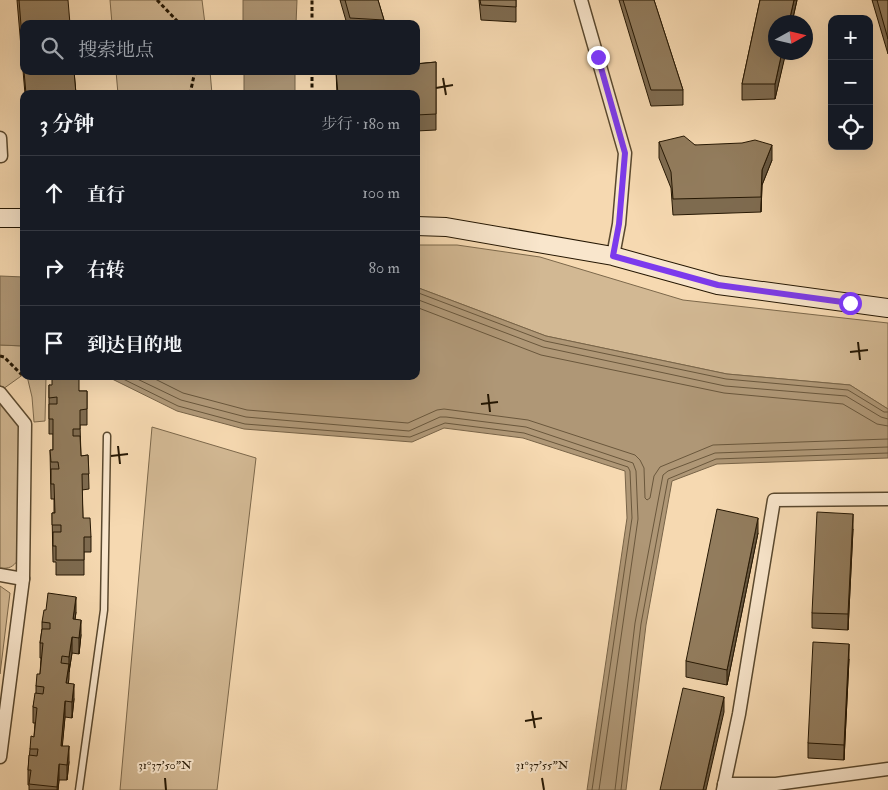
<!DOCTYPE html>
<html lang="zh">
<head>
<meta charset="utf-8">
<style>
	:root { --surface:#171b24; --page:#242831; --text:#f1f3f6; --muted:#9ea1a6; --line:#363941 }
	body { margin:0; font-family:"IM FELL Double Pica","Noto Serif SC",serif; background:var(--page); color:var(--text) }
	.controls { position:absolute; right:15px; top:15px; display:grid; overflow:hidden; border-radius:10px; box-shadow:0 5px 20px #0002 }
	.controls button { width:45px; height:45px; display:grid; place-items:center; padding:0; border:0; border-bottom:1px solid var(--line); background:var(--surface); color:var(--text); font:25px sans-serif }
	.compass { position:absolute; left:768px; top:15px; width:45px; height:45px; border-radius:50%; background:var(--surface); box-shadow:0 5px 20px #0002; rotate:82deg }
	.stop { position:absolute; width:15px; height:15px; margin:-11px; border:4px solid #7c3aed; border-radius:50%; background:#fff }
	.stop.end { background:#7c3aed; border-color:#fff; box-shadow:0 1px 5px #0008 }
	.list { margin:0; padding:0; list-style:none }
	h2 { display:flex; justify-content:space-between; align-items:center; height:65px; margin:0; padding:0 20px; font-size:21px }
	h2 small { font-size:16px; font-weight:400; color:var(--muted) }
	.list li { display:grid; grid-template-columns:32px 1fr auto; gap:15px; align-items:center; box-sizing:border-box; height:75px; padding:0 20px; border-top:1px solid var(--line) }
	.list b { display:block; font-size:19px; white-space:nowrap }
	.list em { font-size:16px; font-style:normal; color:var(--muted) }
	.icon { flex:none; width:28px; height:28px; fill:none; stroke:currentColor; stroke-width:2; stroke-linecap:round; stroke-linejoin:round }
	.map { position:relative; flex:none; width:888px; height:790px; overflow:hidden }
	.search { position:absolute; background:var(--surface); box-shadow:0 5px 20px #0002; left:20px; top:20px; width:400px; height:55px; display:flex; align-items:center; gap:12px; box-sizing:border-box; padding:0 18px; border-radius:10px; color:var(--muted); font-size:19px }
	.panel { position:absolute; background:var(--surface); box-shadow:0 5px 20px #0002; left:20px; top:90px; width:400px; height:290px; border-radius:10px }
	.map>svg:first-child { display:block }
</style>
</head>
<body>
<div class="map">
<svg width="888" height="790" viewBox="0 0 888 790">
	<rect width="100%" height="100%" fill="#f6d9b1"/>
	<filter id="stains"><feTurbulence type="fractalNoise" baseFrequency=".004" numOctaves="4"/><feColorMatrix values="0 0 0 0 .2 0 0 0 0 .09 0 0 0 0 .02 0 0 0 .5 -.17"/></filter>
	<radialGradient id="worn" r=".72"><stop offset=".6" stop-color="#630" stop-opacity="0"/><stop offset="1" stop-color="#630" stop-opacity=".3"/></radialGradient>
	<g fill="#d2b893" stroke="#7c684b">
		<polygon points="110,0 202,0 205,24 112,24"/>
		<polygon points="116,71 210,71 212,94 118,94"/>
		<polygon points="416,245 457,245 540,257 683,300 888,323 888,409 850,385 727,374 546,336 416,287"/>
		<polygon points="0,345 24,346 24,374 3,389 0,385"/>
		<polygon points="27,376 106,376 46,377 45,421 34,422 32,397"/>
		<path d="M0 402 20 426 18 560C13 567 9 569 0 568Z"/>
		<polygon points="152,427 256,458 217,790 120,790"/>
		<polygon points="0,586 10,593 0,674"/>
	</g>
	<g fill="#af9776" stroke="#786448">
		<polygon points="243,0 297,0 296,24 243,24"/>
		<rect x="244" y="71" width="51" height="23"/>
		<polygon points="0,276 24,277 24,346 0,345"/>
		<polygon points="416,287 546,336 727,374 850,385 888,409 888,458 717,464 672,481 646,625 626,790 587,790 627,518 625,471 523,438 444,428 412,442 244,429 177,411 106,376 416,376"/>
	</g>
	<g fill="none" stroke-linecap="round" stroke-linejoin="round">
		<g stroke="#6a573c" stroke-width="1">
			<polyline points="416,292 545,341 726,379 848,390 884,412 888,412"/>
			<polyline points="416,299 543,347 725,386 846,396 881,417 888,419"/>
			<polyline points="416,307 541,355 724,393 843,404 877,424 888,426"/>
			<polyline points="117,376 178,406 245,424 410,437 445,423 524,433 628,467 630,471 632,518 592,790"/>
			<polyline points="131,376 181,400 246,417 409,431 440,417 446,417 526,427 633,463 636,471 638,519 599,790"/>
			<polyline points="149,376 183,393 247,410 408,423 437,410 444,409 528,420 635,455 640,460 644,468 645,498 647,500 650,498 654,476 660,467 713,445 888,439"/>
			<polyline points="615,790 635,623 663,475 668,471 715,453 888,447"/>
			<polyline points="621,790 641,624 668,479 716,459 888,453"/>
		</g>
		<g stroke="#59482e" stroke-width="9">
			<polyline id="lane" points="79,790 104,610 107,436"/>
		</g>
		<g stroke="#59482e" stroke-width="15">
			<g id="street">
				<polyline points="581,0 625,153 619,224 613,256"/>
				<polyline points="0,138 1,156 0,156"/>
				<polyline points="0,393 25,424 23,579"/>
				<polyline points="0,575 23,579 0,757"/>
				<polyline points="724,784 776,784 888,769"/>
				<polyline points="723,790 739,714 774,500 888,499"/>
			</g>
		</g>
		<g stroke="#251703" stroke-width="20">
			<g id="secondary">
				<polyline points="0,218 24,218"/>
				<polyline points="416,226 446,227 613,256 718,285 888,308"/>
			</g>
		</g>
		<g stroke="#251703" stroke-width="3" stroke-dasharray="4 2.5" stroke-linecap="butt">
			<polyline points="157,0 180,24"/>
			<polyline points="312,24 312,0"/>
			<polyline points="190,94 195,71"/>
			<polyline points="312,94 312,71"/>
			<polyline points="0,356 4,357 22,375"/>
		</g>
		<use href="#lane" stroke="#f9e6cc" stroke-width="6"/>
		<use href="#street" stroke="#f9e6cc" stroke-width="12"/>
		<use href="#secondary" stroke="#f9e6cc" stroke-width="18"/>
	</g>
	<g fill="#7e6b50" stroke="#251703">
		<polygon points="17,0 68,0 24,24 24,71 74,71 76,94 25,94"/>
		<polygon points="340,0 378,0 384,20 384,24 347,24"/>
		<polygon points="479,0 516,0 516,22 481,20"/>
		<polygon points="619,0 654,0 683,90 683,105 651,106"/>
		<polygon points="760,0 797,0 775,99 742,100 742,84"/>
		<polygon points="872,0 888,0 888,54"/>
		<polygon points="436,62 436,130 416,131 416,94 337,94 336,71"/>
		<polygon points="659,142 695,145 772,160 762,185 761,212 673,215 671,188 659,158"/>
		<polygon points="49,385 79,391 87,391 87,425 80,425 81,456 88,455 89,489 82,490 83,518 91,537 91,552 84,552 84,575 56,575 56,562 53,562 52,513 54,513 54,499 51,499 50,450 53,450 53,434 49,434"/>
		<polygon points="853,529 848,630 812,628 812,613"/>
		<polygon points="758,533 727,685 686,677 686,661"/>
		<polygon points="76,612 75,619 81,635 79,654 72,653 69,672 68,683 74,699 72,718 65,717 62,746 69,762 67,780 59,780 58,790 29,790 29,785 28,785 28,770 30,749 34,737 35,723 33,723 33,707 36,693 36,686 40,674 41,658 40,658 40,643 42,629 42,622"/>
		<polygon points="849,659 844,760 808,758 808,743"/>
	</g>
	<g fill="#665741" stroke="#251703">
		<polygon points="794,0 797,0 792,22 789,22"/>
		<polygon points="782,52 786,52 775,99 775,84"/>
		<polygon points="772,145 772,160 762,185 761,212 762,170"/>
		<polygon points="853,514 853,529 848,630 848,614"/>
		<polygon points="758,518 758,533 727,685 727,670"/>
		<polygon points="76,597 76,612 73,634 73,619"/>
		<polygon points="81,620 81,635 79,654 79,638"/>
		<polygon points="72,637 72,653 69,672 69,657"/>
		<polygon points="849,644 849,659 844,760 844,745"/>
		<polygon points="69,664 69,679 66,698 66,683"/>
		<polygon points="74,684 74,699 72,718 72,702"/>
		<polygon points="724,697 724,712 706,790 703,790"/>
		<polygon points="65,701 65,717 61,761 61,746"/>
		<polygon points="69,746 69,762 67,780 67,765"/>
		<polygon points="59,764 59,780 58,790 57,790"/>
	</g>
	<g fill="#927c5d" stroke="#251703">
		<polygon points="19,0 68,0 70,24 24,24 24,63"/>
		<polygon points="345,0 378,0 384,20 350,18"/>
		<polygon points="480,0 516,0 516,7 481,5"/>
		<polygon points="623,0 654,0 683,90 651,90"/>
		<polygon points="760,0 794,0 789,22 776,22 776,52 782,52 775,84 742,84"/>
		<polygon points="877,0 888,0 888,39"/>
		<polygon points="436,62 436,114 416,115 416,94 338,94 336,71 416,71 416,64"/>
		<polygon points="24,71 74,71 76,94 26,94"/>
		<polygon points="684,136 695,145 742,143 755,140 772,145 762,170 761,197 673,199 671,172 659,142"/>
		<polygon points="52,376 79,376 79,391 87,391 87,409 80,410 80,429 73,429 73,436 80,436 81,456 88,455 89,474 82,474 83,518 90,518 91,537 84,537 84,560 56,560 56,546 53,546 53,532 61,532 61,525 52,525 52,513 55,513 54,484 51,484 51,469 59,469 58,462 51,462 50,450 53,450 53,419 49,419 49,404 57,404 57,397 49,398 49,385 52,385"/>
		<polygon points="717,509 758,518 727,670 686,661"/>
		<polygon points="817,512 853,514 848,614 812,613"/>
		<polygon points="48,593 76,597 73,619 81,620 79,638 72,637 69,657 62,656 61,663 69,664 66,683 74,684 72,702 65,701 61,746 69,746 67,765 59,764 57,787 29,784 31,770 28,770 29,755 37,756 38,749 30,749 31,736 34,737 37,708 33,707 35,693 43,694 44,687 36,686 37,674 40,674 43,643 40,643 42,629 50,629 50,623 42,622 44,610 46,610"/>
		<polygon points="813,642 849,644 844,745 808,743"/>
		<polygon points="683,688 724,697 703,790 660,790"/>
	</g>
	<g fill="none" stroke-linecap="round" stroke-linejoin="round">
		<polyline stroke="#7c3aed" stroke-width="6" points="598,57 625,153 619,224 613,256 718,285 850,303"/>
	</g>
	<path fill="none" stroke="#251703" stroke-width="2" d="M443 78 446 95M436 88 453 85M858 342 860 360M850 352 868 350M488 394 490 412M481 404 498 402M118 446 120 464M111 456 128 454M532 711 535 728M525 721 542 718M165 778 166 790M542 778 544 790"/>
	<g font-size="12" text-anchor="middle" fill="#251703" stroke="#f9e6cc" stroke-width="4" stroke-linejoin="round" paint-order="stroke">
		<text x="165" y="769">31°37'50"N</text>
		<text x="542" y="769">31°37'55"N</text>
	</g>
	<rect width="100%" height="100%" filter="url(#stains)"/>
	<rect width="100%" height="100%" fill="url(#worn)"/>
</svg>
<div class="controls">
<button>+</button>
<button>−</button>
<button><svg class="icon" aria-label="locate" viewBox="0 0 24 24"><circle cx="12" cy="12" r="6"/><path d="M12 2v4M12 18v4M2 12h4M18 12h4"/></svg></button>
</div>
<svg class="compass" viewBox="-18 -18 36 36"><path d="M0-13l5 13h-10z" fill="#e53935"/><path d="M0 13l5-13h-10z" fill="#9ea1a6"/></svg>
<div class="stop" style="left:850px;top:303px"></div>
<div class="stop end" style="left:598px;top:57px"></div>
<div class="search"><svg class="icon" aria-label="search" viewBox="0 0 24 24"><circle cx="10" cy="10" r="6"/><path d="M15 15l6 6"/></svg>搜索地点</div>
<section class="panel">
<h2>3 分钟<small>步行 · 180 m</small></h2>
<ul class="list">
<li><svg class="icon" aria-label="ahead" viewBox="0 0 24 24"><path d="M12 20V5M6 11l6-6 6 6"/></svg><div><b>直行</b></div><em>100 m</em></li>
<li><svg class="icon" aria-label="right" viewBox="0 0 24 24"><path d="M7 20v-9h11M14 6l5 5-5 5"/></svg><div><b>右转</b></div><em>80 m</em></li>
<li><svg class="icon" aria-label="arrive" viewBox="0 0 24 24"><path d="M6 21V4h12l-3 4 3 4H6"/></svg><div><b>到达目的地</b></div></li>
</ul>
</section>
</div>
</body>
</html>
